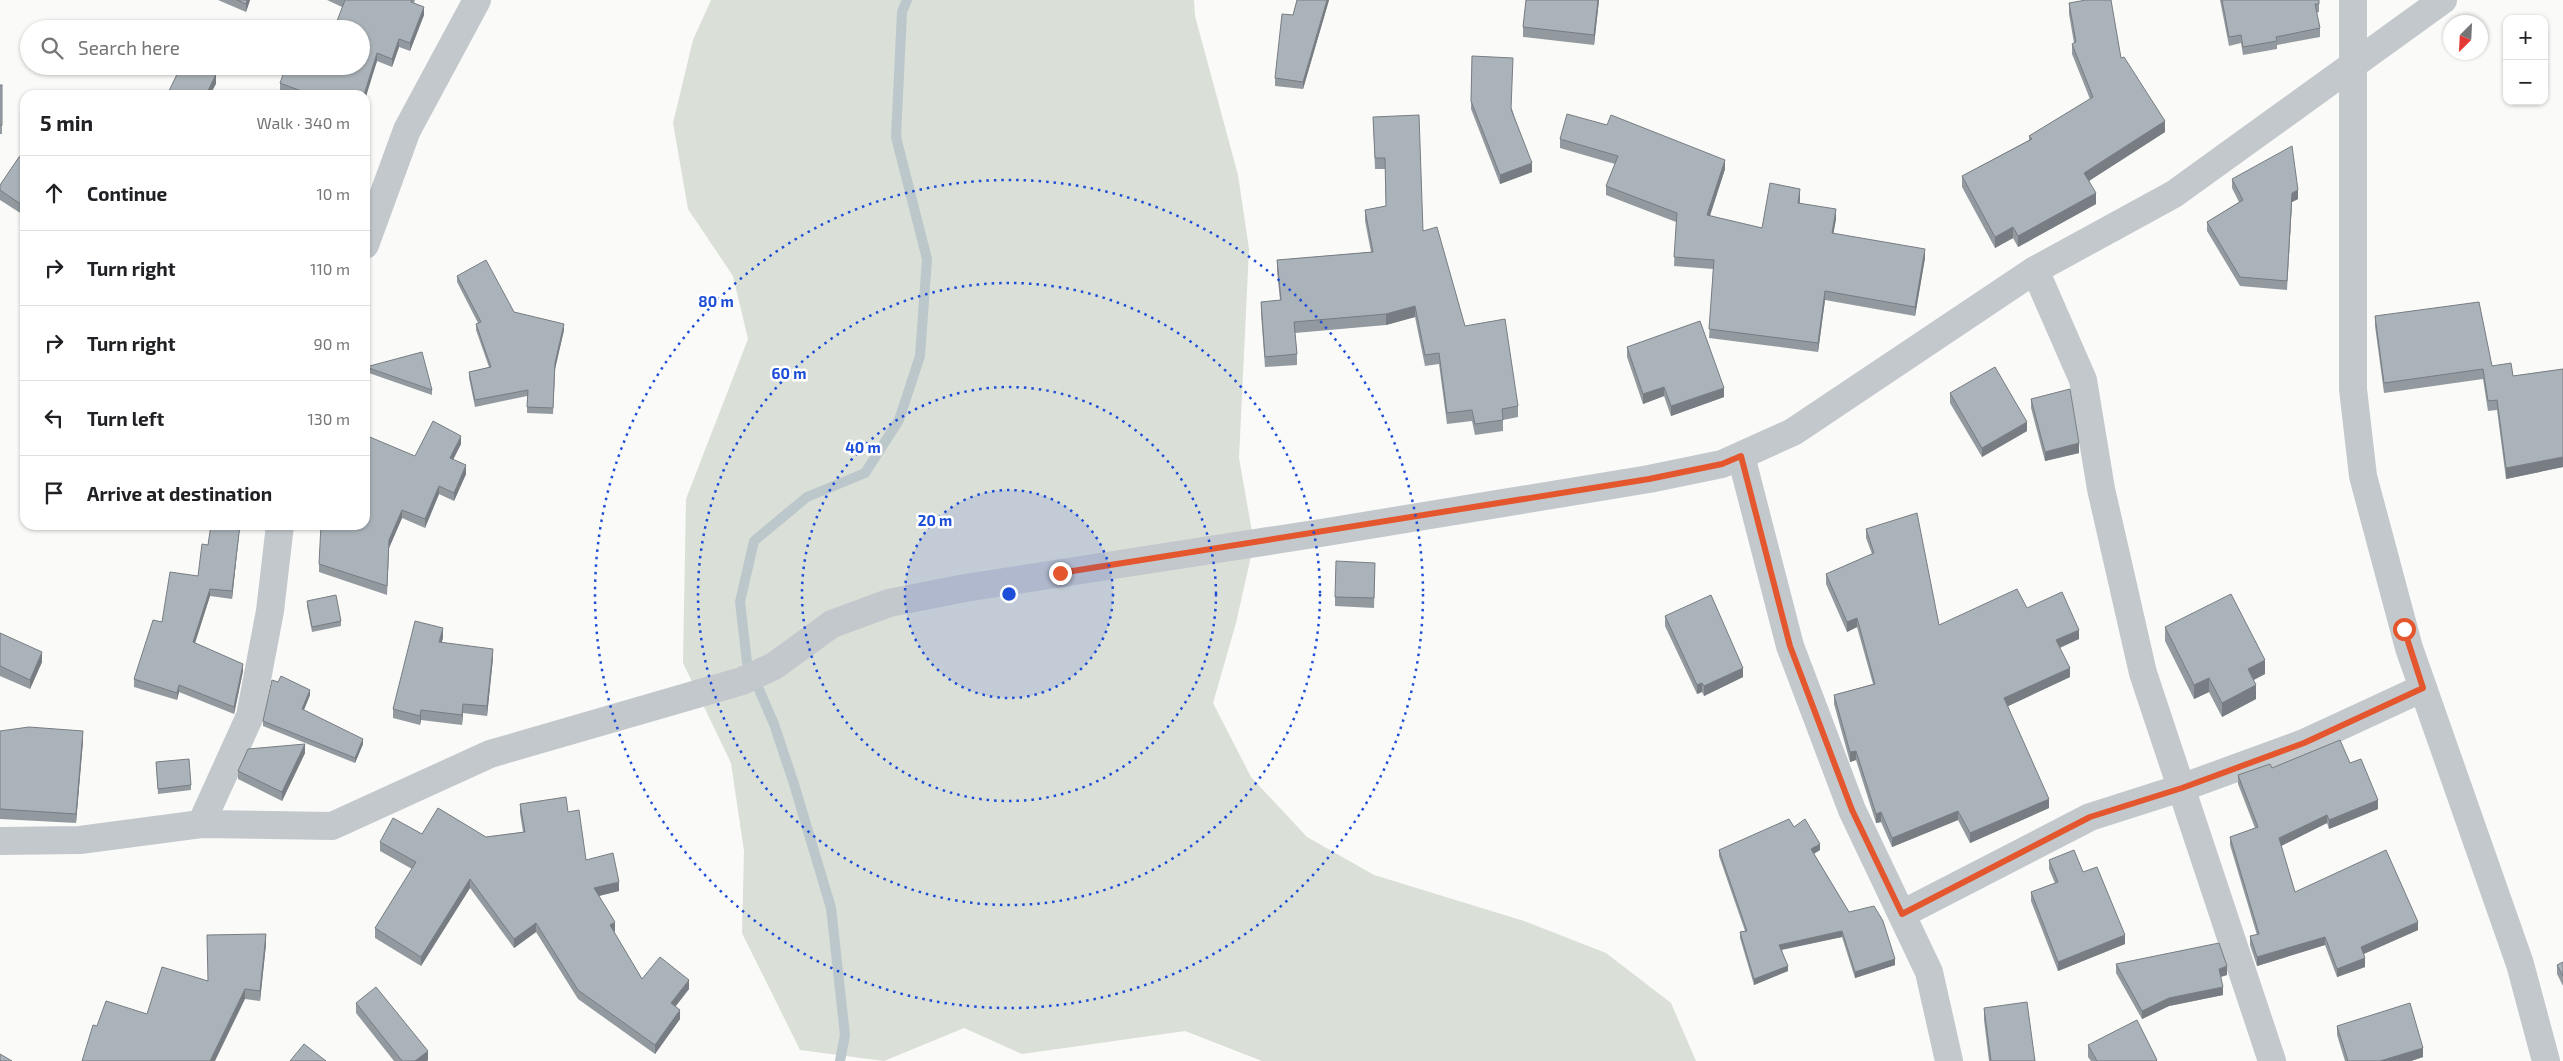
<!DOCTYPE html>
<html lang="en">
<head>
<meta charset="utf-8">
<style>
	:root { --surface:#fff; --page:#f6f6f6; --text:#202124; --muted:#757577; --line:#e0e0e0 }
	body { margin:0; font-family:"Exo 2",sans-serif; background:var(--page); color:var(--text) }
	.controls { position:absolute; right:15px; top:15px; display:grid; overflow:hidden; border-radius:10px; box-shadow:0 1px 4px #0004 }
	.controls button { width:45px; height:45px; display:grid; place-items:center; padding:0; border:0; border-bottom:1px solid var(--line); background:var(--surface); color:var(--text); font:25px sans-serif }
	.compass { position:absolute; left:2443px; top:15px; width:45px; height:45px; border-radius:50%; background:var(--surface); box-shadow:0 1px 4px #0004; rotate:204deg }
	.stop { position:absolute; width:15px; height:15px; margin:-11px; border:4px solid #e4572e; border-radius:50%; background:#fff }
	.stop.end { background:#e4572e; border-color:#fff; box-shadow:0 1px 5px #0008 }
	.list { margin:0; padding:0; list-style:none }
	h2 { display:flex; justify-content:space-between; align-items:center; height:65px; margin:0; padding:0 20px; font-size:21px }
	h2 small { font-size:16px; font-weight:400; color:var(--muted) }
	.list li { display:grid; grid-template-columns:32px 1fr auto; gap:15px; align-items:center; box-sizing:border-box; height:75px; padding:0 20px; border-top:1px solid var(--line) }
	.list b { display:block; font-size:19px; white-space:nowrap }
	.list em { font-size:16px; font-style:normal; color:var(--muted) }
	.icon { flex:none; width:28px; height:28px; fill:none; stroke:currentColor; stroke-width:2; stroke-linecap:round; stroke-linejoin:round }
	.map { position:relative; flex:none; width:2563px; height:1061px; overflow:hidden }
	.search { position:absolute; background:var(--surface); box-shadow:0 1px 4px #0004; left:20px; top:20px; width:350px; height:55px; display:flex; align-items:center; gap:12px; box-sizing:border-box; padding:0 18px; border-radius:28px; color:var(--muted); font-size:19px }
	.panel { position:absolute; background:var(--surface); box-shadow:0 1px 4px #0004; left:20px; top:90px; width:350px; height:440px; border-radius:15px }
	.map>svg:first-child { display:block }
</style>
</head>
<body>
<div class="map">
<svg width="2563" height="1061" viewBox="0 0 2563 1061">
	<rect width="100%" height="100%" fill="#fafaf8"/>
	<polygon fill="#dadfd7" points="711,0 1194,0 1195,16 1238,175 1249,249 1239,458 1254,543 1236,623 1213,703 1251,777 1307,837 1374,875 1524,921 1606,953 1671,1003 1696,1061 1262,1061 1185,1031 1022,1054 964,1028 884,1061 800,1050 742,933 744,851 731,763 683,663 686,499 748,339 733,276 688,209 673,123 693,40"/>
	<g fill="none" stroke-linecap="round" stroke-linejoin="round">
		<polyline stroke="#bbc7cb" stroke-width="10" points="840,1061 845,1035 831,908 794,784 774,724 747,662 740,602 754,541 807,497 865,473 899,420 920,356 927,259 896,137 902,12 907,0"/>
		<g stroke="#c3c8cc" stroke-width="28">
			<polyline points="2353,0 2353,389 2363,476 2409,648 2520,964 2546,1061"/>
			<polyline points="365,245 407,130 477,0"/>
			<polyline points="2035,270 2083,380 2101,489 2143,673 2272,1061"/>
			<polyline points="1741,456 1790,646 1852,810 1929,972 1949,1061"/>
			<polyline points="201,824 250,716 270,611 280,525"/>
			<polyline points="0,841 80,840 201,824 332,826 490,754 742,681 774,666 832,624 889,603 965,588 1327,532 1649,479 1722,464 1793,432 2035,270 2174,194 2443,0"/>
			<polyline points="1902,914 2090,817 2181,788 2304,743 2423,688"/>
		</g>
	</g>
	<g fill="#929a9f">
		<polygon points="218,0 250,0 246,12"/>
		<polygon points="327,0 415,0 414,3 424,15 410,51 399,47 392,67 377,61 365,95 291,95 280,91 280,83 361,66 342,7"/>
		<polygon points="1297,0 1329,0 1303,89 1275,86 1275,78"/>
		<polygon points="1526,0 1599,0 1594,45 1523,37 1523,27"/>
		<polygon points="2220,0 2319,0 2319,12 2316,13 2320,28 2320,37 2277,45 2277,49 2243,55 2241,43 2229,46"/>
		<polygon points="2069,3 2121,58 2165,132 2089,181 2096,204 2018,247 2013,238 1995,248 1962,187 1962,176 2029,140 2029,136 2090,99 2072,54 2072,44 2074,43 2069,14"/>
		<polygon points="1472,56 1512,109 1532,172 1500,184 1471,109"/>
		<rect x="0" y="85" width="2" height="49"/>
		<polygon points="1373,117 1465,326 1518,406 1518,417 1503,420 1503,431 1475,435 1472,421 1447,424 1439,364 1425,366 1415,317 1386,325 1295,333 1297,354 1297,365 1265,367 1261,313 1261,302 1280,300 1277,271 1277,260 1371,252 1365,221 1365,210 1386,206 1385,169 1375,169"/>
		<polygon points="1560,139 1725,169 1710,216 1762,228 1800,198 1800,203 1836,219 1833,233 1925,258 1915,316 1825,300 1818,352 1709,338 1713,269 1674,266 1676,222 1606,195 1606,186 1615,164 1560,148"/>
		<polygon points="25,154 25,216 0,200 0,185"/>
		<polygon points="2232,179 2298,199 2292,202 2287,290 2240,286 2207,231 2207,222 2239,202 2232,188"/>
		<polygon points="457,276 514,312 564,330 555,369 553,414 527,413 527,396 475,407 469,378 469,372 489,367 476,330 476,324 478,323 457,282"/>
		<polygon points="2375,316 2492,366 2513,376 2563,369 2563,467 2506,479 2497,410 2488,411 2483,379 2384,393 2375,326"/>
		<polygon points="1627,347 1724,397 1671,416 1664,396 1643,404 1627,357"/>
		<polygon points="366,367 432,390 432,395 366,372"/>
		<polygon points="1950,393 2027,431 1982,457 1950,403"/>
		<polygon points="2031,399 2079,453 2045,461 2031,408"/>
		<polygon points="461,444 453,459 466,474 454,501 439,494 425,528 402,518 389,548 387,595 319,572 319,564 415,456"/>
		<polygon points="211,525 240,525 232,599 210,596 195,643 243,671 234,714 179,692 177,700 134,687 134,679 162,622 198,576 208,545"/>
		<polygon points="1866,529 1939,625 2027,608 2079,639 2060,648 2070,677 2008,706 2049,808 1970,843 1958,820 1892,847 1881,822 1876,823 1856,760 1850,762 1834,704 1834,695 1873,684 1857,627 1847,632 1826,584 1826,574 1872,554 1866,538"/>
		<polygon points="1375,572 1374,608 1335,606 1335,597"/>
		<polygon points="307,601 341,621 341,626 312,632 307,606"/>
		<polygon points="1665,616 1743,677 1704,696 1702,692 1697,694 1665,626"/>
		<polygon points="2165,627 2265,674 2253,680 2256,699 2222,717 2209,692 2194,699 2165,641"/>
		<polygon points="0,633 42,662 30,689 0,676"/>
		<polygon points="443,638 441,643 493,658 487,716 463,713 462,725 421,720 420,725 393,718 393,709"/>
		<polygon points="310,695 304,710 363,744 355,763 263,726 263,721"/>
		<polygon points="0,731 83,741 76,823 0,819"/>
		<polygon points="305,753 282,801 238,779 238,771"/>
		<polygon points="156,762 191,785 191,790 158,794"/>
		<polygon points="2350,763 2378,809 2329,829 2327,823 2281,846 2295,892 2418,930 2364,954 2365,967 2337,977 2325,945 2257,966 2250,945 2250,936 2257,935 2230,845 2230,837 2255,828 2238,784 2238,775 2272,768"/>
		<polygon points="520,804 568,812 586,860 619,891 599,896 615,931 614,932 642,979 689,989 675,1007 680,1019 655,1054 578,999 536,932 514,948 470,888 421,966 375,938 375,928 412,869 380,851 380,842 422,834 486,837 523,832 520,813"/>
		<polygon points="1794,827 1820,850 1814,854 1849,912 1895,965 1855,978 1842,937 1782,950 1788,971 1754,985 1740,938 1740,932 1745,931 1719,856 1719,850"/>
		<polygon points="2049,860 2083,872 2125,944 2058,971 2031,901 2031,892 2055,883 2049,869"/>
		<polygon points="266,944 260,1001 245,999 147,1014 208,980"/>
		<polygon points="2563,962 2563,986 2557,974 2557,965"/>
		<polygon points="2116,964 2227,975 2221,977 2223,995 2169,1006 2142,1019 2116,973"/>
		<polygon points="356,1003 428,1060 427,1061 394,1061 356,1013"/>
		<polygon points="1984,1008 2035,1061 1989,1061 1984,1020"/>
		<polygon points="2337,1026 2423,1057 2411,1061 2345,1061 2337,1035"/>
		<polygon points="2088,1045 2157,1061 2091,1061 2088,1057"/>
	</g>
	<g fill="#777d82">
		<polygon points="247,0 250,0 246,12 246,4"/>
		<polygon points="1327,0 1329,0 1303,89 1303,82"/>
		<polygon points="1598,0 1599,0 1594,45 1594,35"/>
		<polygon points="424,7 424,15 410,51 410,43"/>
		<polygon points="399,39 399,47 392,67 392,59"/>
		<polygon points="377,53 377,61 365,100 365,95 364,95"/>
		<polygon points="216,74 216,84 210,95 206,95"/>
		<polygon points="2165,121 2165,132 2084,184 2084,173"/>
		<polygon points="1725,160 1725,169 1707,224 1707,215"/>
		<polygon points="1532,163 1532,172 1500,184 1500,175"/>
		<polygon points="1800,189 1800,198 1798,212 1798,203"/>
		<polygon points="2298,190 2298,199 2292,202 2287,290 2292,193"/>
		<polygon points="2096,193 2096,204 2018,247 2018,236"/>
		<polygon points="1836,209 1836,219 1832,242 1832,233"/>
		<polygon points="2013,227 2013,238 1995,248 1995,237"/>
		<polygon points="1925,249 1925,258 1915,316 1915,307"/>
		<polygon points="1825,291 1825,300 1818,352 1818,343"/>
		<polygon points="1415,306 1415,317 1386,325 1386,314"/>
		<polygon points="564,324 564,330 555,369 553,414 555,363"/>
		<polygon points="1664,387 1664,396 1643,404 1643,394"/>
		<polygon points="1724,388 1724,397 1671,416 1671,406"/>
		<polygon points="2027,422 2027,431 1982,457 1982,448"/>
		<polygon points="461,436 461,444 450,466 450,458"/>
		<polygon points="2079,443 2079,453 2045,461 2045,452"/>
		<polygon points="2563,457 2563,467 2506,479 2506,468"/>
		<polygon points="466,465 466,474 454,501 454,493"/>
		<polygon points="439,486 439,494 425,528 425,519"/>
		<polygon points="402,510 402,518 389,548 387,595 389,540"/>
		<polygon points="240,525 232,599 232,591"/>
		<polygon points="210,589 210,596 193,649 193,642"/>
		<polygon points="1857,618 1857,627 1847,632 1847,622"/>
		<polygon points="443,628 443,638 439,652 439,642"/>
		<polygon points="2079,630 2079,639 2056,649 2056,640"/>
		<polygon points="493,649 493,658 487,716 487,706"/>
		<polygon points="42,652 42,662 30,689 30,680"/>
		<polygon points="2265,660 2265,674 2248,683 2248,669"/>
		<polygon points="243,664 243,671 234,714 234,707"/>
		<polygon points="1743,668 1743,677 1704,696 1704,686"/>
		<polygon points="2070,668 2070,677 2004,708 2004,698"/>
		<polygon points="2209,678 2209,692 2194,699 2194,685"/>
		<polygon points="1702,683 1702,692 1697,694 1697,685"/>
		<polygon points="179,685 179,692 177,700 177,693"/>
		<polygon points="2256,685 2256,699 2222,717 2222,703"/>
		<polygon points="310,690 310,695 302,714 302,709"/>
		<polygon points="463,704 463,713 462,725 462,715"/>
		<polygon points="421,710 421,720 420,725 420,716"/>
		<polygon points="83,731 83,741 76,823 76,814"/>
		<polygon points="363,739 363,744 355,763 355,758"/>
		<polygon points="305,744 305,753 282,801 282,792"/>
		<polygon points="1856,751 1856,760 1850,762 1850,752"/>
		<polygon points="2049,799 2049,808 1970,843 1970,833"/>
		<polygon points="2378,800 2378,809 2329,829 2329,820"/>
		<polygon points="1958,811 1958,820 1892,847 1892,838"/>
		<polygon points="1881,812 1881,822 1876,823 1876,814"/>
		<polygon points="2327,815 2327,823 2279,847 2279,838"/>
		<polygon points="1820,844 1820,850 1811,855 1811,849"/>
		<polygon points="470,879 470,888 421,966 421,957"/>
		<polygon points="619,882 619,891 594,897 594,888"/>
		<polygon points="615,922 615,931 610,935 610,925"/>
		<polygon points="2418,922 2418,930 2361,955 2361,947"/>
		<polygon points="536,923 536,932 514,948 514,939"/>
		<polygon points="1842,931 1842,937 1779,950 1779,945"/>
		<polygon points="266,934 266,944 260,1001 260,991"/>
		<polygon points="2125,935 2125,944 2058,971 2058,962"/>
		<polygon points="2325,937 2325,945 2257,966 2257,957"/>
		<polygon points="2365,958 2365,967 2337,977 2337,969"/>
		<polygon points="1895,959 1895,965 1855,978 1855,972"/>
		<polygon points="1788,966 1788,971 1754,985 1754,979"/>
		<polygon points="2227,966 2227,975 2219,977 2219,969"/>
		<polygon points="689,980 689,989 671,1012 671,1003"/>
		<polygon points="2223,987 2223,995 2169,1006 2142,1019 2142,1011 2169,998"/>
		<polygon points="245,989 245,999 215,1061 210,1061"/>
		<polygon points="680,1010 680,1019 655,1054 655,1045"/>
		<polygon points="2423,1048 2423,1057 2411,1061 2380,1061"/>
		<polygon points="428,1051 428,1060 427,1061 415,1061"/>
	</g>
	<g fill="#aab3b9" stroke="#777d82">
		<polygon points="237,0 247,0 246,4"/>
		<polygon points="345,0 412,0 411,2 424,7 410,43 399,39 392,59 377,53 364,95 312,95 280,83 286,66 361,66 361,29 334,29"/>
		<polygon points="1297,0 1327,0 1303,82 1275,78 1282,14 1293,15"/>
		<polygon points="1526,0 1598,0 1594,35 1523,27"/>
		<polygon points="2086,0 2111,0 2121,58 2124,57 2165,121 2084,173 2096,193 2018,236 2013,227 1995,237 1962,176 2032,139 2029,136 2093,97 2072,44 2076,42 2069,3"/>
		<polygon points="2222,0 2319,0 2319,4 2315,4 2320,28 2276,37 2277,41 2243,47 2241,35 2229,37"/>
		<polygon points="1472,56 1513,58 1511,109 1532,163 1500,175 1471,101"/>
		<polygon points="181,66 199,66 216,74 206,95 167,95"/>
		<rect x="0" y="85" width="2" height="40"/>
		<polygon points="1567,114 1607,125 1611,115 1725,160 1707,215 1762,228 1770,183 1800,189 1798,203 1836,209 1832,233 1925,249 1915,307 1825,291 1818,343 1709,329 1714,260 1674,257 1677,213 1606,186 1618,156 1560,139"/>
		<polygon points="1419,115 1423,231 1437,227 1465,326 1505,319 1518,406 1502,409 1503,420 1475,424 1472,410 1447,413 1439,353 1425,355 1415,306 1386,314 1294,322 1297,354 1265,357 1261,302 1281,300 1277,260 1373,252 1365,210 1386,206 1385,158 1375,158 1373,117"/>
		<polygon points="2292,146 2298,190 2292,193 2287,281 2240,277 2207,222 2243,200 2232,179"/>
		<polygon points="25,154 25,207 0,190 0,185 19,157"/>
		<polygon points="486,260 514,312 564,324 555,363 553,408 527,407 528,390 475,400 469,372 491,367 476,324 481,322 457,276"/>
		<polygon points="2479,302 2492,366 2511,363 2513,376 2563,369 2563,457 2506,468 2497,400 2488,401 2483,369 2384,383 2375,316"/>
		<polygon points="1700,321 1724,388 1671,406 1664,387 1643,394 1627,347"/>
		<polygon points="422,352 432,390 366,367"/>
		<polygon points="1995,367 2027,422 1982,448 1950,393"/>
		<polygon points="2070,389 2079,443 2045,452 2031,399"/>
		<polygon points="433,421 461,436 450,458 466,465 454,493 439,486 425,519 402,510 389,540 387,586 319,564 321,525 365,525 365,435 415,456"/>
		<polygon points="1917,513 1939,625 2017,589 2027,608 2062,592 2079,630 2056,640 2070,668 2004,698 2049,799 1970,833 1958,811 1892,838 1881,812 1876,814 1856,751 1850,752 1834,695 1875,684 1857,618 1847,622 1826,574 1874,553 1866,529"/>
		<polygon points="211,525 240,525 232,591 210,589 193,642 243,664 234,707 179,685 177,693 134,679 153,620 162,622 170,572 198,576 202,544 208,545"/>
		<polygon points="1336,561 1375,563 1374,598 1335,597"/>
		<polygon points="2231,594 2265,660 2248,669 2256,685 2222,703 2209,678 2194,685 2165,627"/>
		<polygon points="336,595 341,621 312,627 307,601"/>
		<polygon points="1711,595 1743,668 1704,686 1702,683 1697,685 1665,616"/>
		<polygon points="415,621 443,628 439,642 493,649 487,706 463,704 462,715 421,710 420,716 393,709"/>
		<polygon points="0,633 42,652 30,680 0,666"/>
		<polygon points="281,676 310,690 302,709 363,739 355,758 263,721 272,680 278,682"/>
		<polygon points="29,727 83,731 76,814 0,809 0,731"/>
		<polygon points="2340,740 2350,763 2361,759 2378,800 2329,820 2327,815 2279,838 2295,892 2386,850 2418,922 2361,947 2365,958 2337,969 2325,937 2257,957 2250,936 2259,934 2230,837 2258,827 2238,775 2270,764 2272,768"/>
		<polygon points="305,744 282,792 238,771 248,749"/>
		<polygon points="189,759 191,785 158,789 156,762"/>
		<polygon points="566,797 568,812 579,810 586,860 613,853 619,882 594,888 615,922 610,925 642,979 660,957 689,980 671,1003 680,1010 655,1045 578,990 536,923 514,939 470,879 421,957 375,928 416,862 380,842 393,818 422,834 438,808 486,837 525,832 520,804"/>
		<polygon points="1789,819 1794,827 1805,819 1820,844 1811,849 1849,912 1874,906 1883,921 1895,959 1855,972 1842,931 1779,945 1788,966 1754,979 1740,932 1747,931 1719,850"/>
		<polygon points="2074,850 2083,872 2097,867 2125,935 2058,962 2031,892 2058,882 2049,860"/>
		<polygon points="266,934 260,991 245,989 210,1061 82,1061 93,1025 97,1026 106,1001 147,1014 162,967 208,981 207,935"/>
		<polygon points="2219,943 2227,966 2219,969 2223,987 2169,998 2142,1011 2116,964"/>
		<polygon points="2563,962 2563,976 2557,965"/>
		<polygon points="376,987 428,1051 415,1061 402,1061 356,1003"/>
		<polygon points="2027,1002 2035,1061 1991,1061 1984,1008"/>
		<polygon points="2410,1003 2423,1048 2380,1061 2348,1061 2337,1026"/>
		<polygon points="2137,1020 2157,1060 2156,1061 2097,1061 2088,1045"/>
		<polygon points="304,1044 326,1061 290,1061"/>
		<polygon points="0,1054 12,1061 0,1061"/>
	</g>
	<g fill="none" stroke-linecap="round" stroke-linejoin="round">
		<polyline stroke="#e4572e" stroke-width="6" points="1060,573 1649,479 1722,464 1741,456 1790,646 1852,810 1902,914 2090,817 2182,788 2304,743 2423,688 2404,629"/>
	</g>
	<circle cx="1009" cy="594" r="104" fill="#1d4ed8" fill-opacity=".12"/>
	<g fill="none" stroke="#1d4ed8" stroke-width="2.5" stroke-dasharray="2.5 5">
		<circle cx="1009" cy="594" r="104"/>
		<circle cx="1009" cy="594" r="207"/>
		<circle cx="1009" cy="594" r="311"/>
		<circle cx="1009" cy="594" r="414"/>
	</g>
	<circle cx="1009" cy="594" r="8" fill="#1d4ed8" stroke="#fff" stroke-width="2.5"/>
	<g font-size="15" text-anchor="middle" font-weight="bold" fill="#1d4ed8" stroke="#fff" stroke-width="5" stroke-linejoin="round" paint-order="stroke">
		<text x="716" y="307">80 m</text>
		<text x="789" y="379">60 m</text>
		<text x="863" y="453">40 m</text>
		<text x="935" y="526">20 m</text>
	</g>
</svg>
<div class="controls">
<button>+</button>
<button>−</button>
</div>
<svg class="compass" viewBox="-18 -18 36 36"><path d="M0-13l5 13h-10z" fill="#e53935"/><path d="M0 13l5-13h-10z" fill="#757577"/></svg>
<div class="stop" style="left:2404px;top:629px"></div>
<div class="stop end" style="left:1060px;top:573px"></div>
<div class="search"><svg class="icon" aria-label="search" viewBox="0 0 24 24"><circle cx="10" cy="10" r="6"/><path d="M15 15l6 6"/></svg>Search here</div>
<section class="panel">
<h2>5 min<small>Walk · 340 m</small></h2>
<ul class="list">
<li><svg class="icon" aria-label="ahead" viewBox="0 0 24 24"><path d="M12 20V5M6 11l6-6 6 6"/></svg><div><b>Continue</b></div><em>10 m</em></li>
<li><svg class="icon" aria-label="right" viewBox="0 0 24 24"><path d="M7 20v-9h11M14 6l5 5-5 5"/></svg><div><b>Turn right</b></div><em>110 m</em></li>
<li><svg class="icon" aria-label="right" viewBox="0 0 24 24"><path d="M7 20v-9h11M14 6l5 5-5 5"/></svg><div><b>Turn right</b></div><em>90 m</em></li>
<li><svg class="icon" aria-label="left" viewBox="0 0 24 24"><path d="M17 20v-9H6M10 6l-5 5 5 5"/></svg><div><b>Turn left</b></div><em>130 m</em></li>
<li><svg class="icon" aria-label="arrive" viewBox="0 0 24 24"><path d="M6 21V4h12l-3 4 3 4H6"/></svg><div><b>Arrive at destination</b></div></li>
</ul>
</section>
</div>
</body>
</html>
